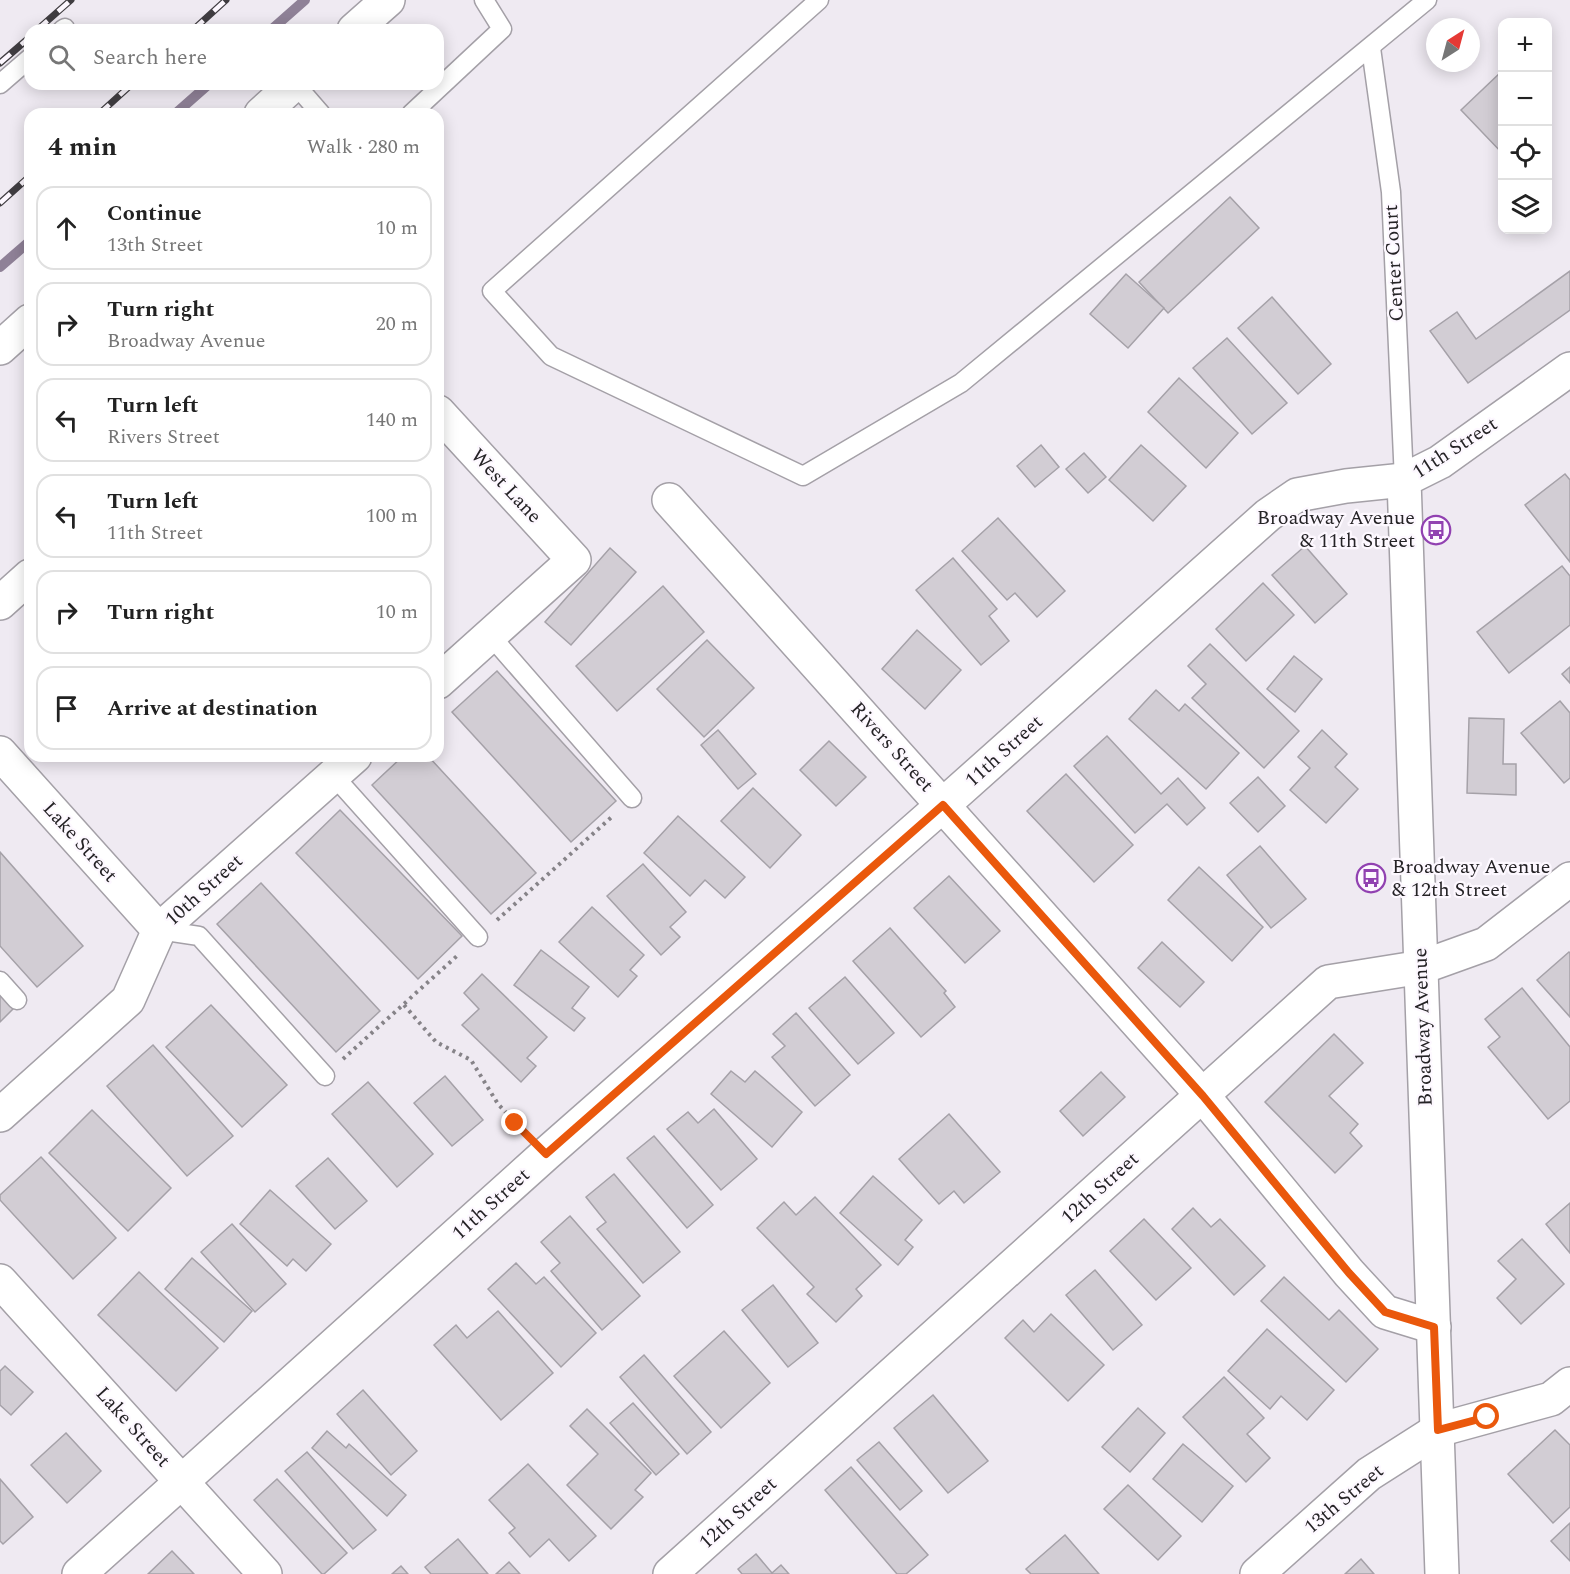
<!DOCTYPE html>
<html lang="en">
<head>
<meta charset="utf-8">
<style>
	:root { --surface:#fff; --page:#f6f6f6; --text:#222; --muted:#767676; --line:#e0e0e0 }
	body { margin:0; font-family:Spectral,serif; background:var(--page); color:var(--text) }
	.controls { position:absolute; right:18px; top:18px; display:grid; overflow:hidden; border-radius:12px; box-shadow:0 3px 15px #0003 }
	.controls button { width:54px; height:54px; display:grid; place-items:center; padding:0; border:0; border-bottom:2px solid var(--line); background:var(--surface); color:var(--text); font:30px sans-serif }
	.compass { position:absolute; left:1426px; top:18px; width:54px; height:54px; border-radius:50%; background:var(--surface); box-shadow:0 3px 15px #0003; rotate:36deg }
	.stop { position:absolute; width:18px; height:18px; margin:-14px; border:4px solid #ea580c; border-radius:50%; background:#fff }
	.stop.end { background:#ea580c; border-color:#fff; box-shadow:0 2px 6px #0008 }
	.list { margin:0; padding:0; list-style:none }
	h2 { display:flex; justify-content:space-between; align-items:center; height:78px; margin:0; padding:0 24px; font-size:26px }
	h2 small { font-size:20px; font-weight:400; color:var(--muted) }
	.list li { display:grid; grid-template-columns:39px 1fr auto; gap:18px; align-items:center; box-sizing:border-box; height:84px; margin:0 12px 12px; padding:0 12px; border:2px solid var(--line); border-radius:18px }
	.list b { display:block; font-size:22px; white-space:nowrap }
	.list p { margin:0; font-size:20px; white-space:nowrap; color:var(--muted) }
	.list em { font-size:20px; font-style:normal; color:var(--muted) }
	.icon { flex:none; width:33px; height:33px; fill:none; stroke:currentColor; stroke-width:2; stroke-linecap:round; stroke-linejoin:round }
	.map { position:relative; flex:none; width:1570px; height:1574px; overflow:hidden }
	.search { position:absolute; background:var(--surface); box-shadow:0 3px 15px #0003; left:24px; top:24px; width:420px; height:66px; display:flex; align-items:center; gap:15px; box-sizing:border-box; padding:0 21px; border-radius:18px; color:var(--muted); font-size:22px }
	.panel { position:absolute; background:var(--surface); box-shadow:0 3px 15px #0003; left:24px; top:108px; width:420px; height:654px; border-radius:18px }
	.map>svg:first-child { display:block }
</style>
</head>
<body>
<div class="map">
<svg width="1570" height="1574" viewBox="0 0 1570 1574">
	<rect width="100%" height="100%" fill="#efeaf2"/>
	<g fill="none" stroke-linecap="round" stroke-linejoin="round">
		<g stroke="#8f8197" stroke-width="10">
			<polyline points="271,30 305,0"/>
			<polyline points="175,114 209,84"/>
			<polyline points="0,267 30,241"/>
		</g>
	</g>
	<g fill="#d2cdd4" stroke="#a5a1a8" stroke-width="1.5">
		<polygon points="1501,72 1502,74 1502,153 1461,110"/>
		<polygon points="1230,197 1259,228 1168,313 1139,282"/>
		<polygon points="1570,271 1570,310 1468,383 1430,331 1457,312 1476,339"/>
		<polygon points="1126,274 1164,308 1128,348 1090,314"/>
		<polygon points="1272,297 1331,364 1298,394 1238,328"/>
		<polygon points="1227,338 1287,403 1252,434 1193,368"/>
		<polygon points="1179,378 1238,433 1206,468 1148,412"/>
		<polygon points="1041,445 1059,467 1035,487 1017,466"/>
		<polygon points="1141,445 1186,486 1153,521 1109,480"/>
		<polygon points="1084,453 1106,477 1088,493 1066,469"/>
		<polygon points="1565,474 1570,480 1570,562 1525,505"/>
		<polygon points="998,518 1065,591 1037,617 1015,593 1007,600 962,551"/>
		<polygon points="1305,546 1347,594 1315,623 1272,575"/>
		<polygon points="610,548 636,572 571,645 545,622"/>
		<polygon points="953,558 997,609 989,616 1009,641 981,665 916,590"/>
		<polygon points="1562,566 1570,576 1570,625 1509,673 1477,632"/>
		<polygon points="1263,583 1294,615 1246,661 1216,629"/>
		<polygon points="663,586 704,632 617,711 576,666"/>
		<polygon points="917,630 961,670 925,709 882,669"/>
		<polygon points="707,640 754,688 704,737 657,689"/>
		<polygon points="1210,644 1299,731 1264,768 1192,698 1206,684 1188,666"/>
		<polygon points="1294,656 1322,679 1295,712 1267,689"/>
		<polygon points="1570,667 1570,683 1562,674"/>
		<polygon points="497,671 616,801 571,842 452,712"/>
		<polygon points="1156,690 1179,711 1185,704 1239,753 1206,789 1129,719"/>
		<polygon points="1560,701 1570,713 1570,778 1564,783 1521,733"/>
		<polygon points="1469,718 1504,719 1503,764 1516,764 1516,795 1467,793"/>
		<polygon points="718,730 756,774 738,789 701,745"/>
		<polygon points="1322,730 1347,754 1335,767 1358,789 1326,823 1290,790 1310,768 1298,757"/>
		<polygon points="1107,736 1161,794 1178,778 1205,808 1187,825 1167,804 1135,833 1074,766"/>
		<polygon points="829,741 866,777 836,806 800,770"/>
		<polygon points="403,756 428,756 536,873 491,914 372,785"/>
		<polygon points="1066,774 1133,845 1094,882 1027,811"/>
		<polygon points="1258,777 1285,806 1258,832 1230,803"/>
		<polygon points="753,788 801,835 770,868 721,821"/>
		<polygon points="340,810 462,936 418,979 296,853"/>
		<polygon points="678,816 745,877 725,898 705,880 690,896 644,853"/>
		<polygon points="1260,846 1306,899 1271,928 1227,875"/>
		<polygon points="0,852 83,946 37,987 0,946"/>
		<polygon points="643,864 686,912 670,927 680,937 661,955 607,896"/>
		<polygon points="1199,867 1263,927 1232,961 1168,900"/>
		<polygon points="949,876 1000,931 965,963 914,908"/>
		<polygon points="261,883 380,1011 336,1052 217,924"/>
		<polygon points="592,907 644,955 630,970 637,976 618,997 559,942"/>
		<polygon points="890,928 946,991 944,993 955,1007 921,1037 853,961"/>
		<polygon points="1162,942 1204,982 1180,1007 1138,968"/>
		<polygon points="541,950 589,987 572,1008 585,1018 574,1031 514,985"/>
		<polygon points="1569,952 1570,953 1570,1017 1537,980"/>
		<polygon points="482,974 547,1037 527,1058 536,1066 521,1082 462,1025 479,1009 464,993"/>
		<polygon points="845,977 894,1033 858,1064 809,1008"/>
		<polygon points="1522,988 1570,1047 1570,1101 1548,1119 1488,1047 1500,1037 1485,1019"/>
		<polygon points="0,993 14,1008 0,1022"/>
		<polygon points="211,1005 287,1085 242,1127 166,1047"/>
		<polygon points="796,1013 850,1075 815,1106 772,1057 785,1046 773,1034"/>
		<polygon points="1334,1034 1363,1063 1329,1096 1358,1124 1350,1133 1362,1146 1335,1173 1265,1102"/>
		<polygon points="153,1045 233,1136 187,1176 107,1086"/>
		<polygon points="731,1071 745,1082 755,1071 802,1112 772,1147 711,1094"/>
		<polygon points="1101,1072 1125,1097 1083,1136 1060,1111"/>
		<polygon points="445,1076 483,1120 452,1146 414,1103"/>
		<polygon points="368,1082 433,1154 397,1187 332,1114"/>
		<polygon points="714,1109 757,1159 721,1190 667,1129 688,1112 698,1123"/>
		<polygon points="92,1110 171,1188 128,1231 49,1153"/>
		<polygon points="949,1114 1000,1172 964,1203 954,1191 939,1204 899,1159"/>
		<polygon points="654,1136 713,1205 687,1228 627,1158"/>
		<polygon points="41,1157 116,1238 73,1279 0,1200 0,1195"/>
		<polygon points="328,1158 367,1201 335,1229 296,1186"/>
		<polygon points="614,1174 680,1252 643,1283 597,1229 606,1222 586,1197"/>
		<polygon points="873,1176 922,1220 905,1240 913,1247 898,1265 840,1213"/>
		<polygon points="270,1190 331,1244 306,1271 293,1259 287,1266 240,1224"/>
		<polygon points="815,1197 881,1265 856,1289 862,1296 836,1322 807,1294 814,1287 757,1228 784,1202 796,1215"/>
		<polygon points="1570,1203 1570,1253 1546,1224"/>
		<polygon points="1193,1208 1211,1227 1220,1219 1265,1266 1234,1295 1172,1229"/>
		<polygon points="570,1216 640,1296 602,1330 551,1271 560,1263 541,1242"/>
		<polygon points="1144,1219 1191,1268 1156,1300 1110,1251"/>
		<polygon points="232,1224 286,1284 255,1312 201,1252"/>
		<polygon points="1522,1239 1564,1284 1521,1324 1497,1298 1516,1279 1498,1261"/>
		<polygon points="192,1258 252,1311 224,1342 165,1289"/>
		<polygon points="516,1263 536,1284 544,1277 596,1333 561,1367 488,1289"/>
		<polygon points="1095,1270 1142,1325 1113,1350 1066,1295"/>
		<polygon points="139,1272 218,1348 176,1391 98,1315"/>
		<polygon points="1284,1277 1329,1320 1339,1310 1378,1349 1346,1382 1261,1301"/>
		<polygon points="773,1285 818,1343 788,1367 742,1310"/>
		<polygon points="498,1311 553,1373 501,1420 434,1345 456,1325 467,1338"/>
		<polygon points="1051,1314 1104,1365 1068,1401 1005,1338 1023,1320 1034,1332"/>
		<polygon points="1267,1329 1334,1390 1307,1420 1281,1396 1270,1409 1228,1371"/>
		<polygon points="724,1331 770,1383 721,1428 674,1376"/>
		<polygon points="644,1355 711,1432 687,1454 620,1377"/>
		<polygon points="5,1366 33,1392 11,1415 0,1405 0,1371"/>
		<polygon points="1224,1377 1264,1418 1247,1434 1270,1458 1246,1482 1183,1417"/>
		<polygon points="363,1390 417,1451 391,1475 337,1414"/>
		<polygon points="933,1395 988,1461 948,1493 894,1428"/>
		<polygon points="633,1403 679,1454 656,1475 610,1423"/>
		<polygon points="1138,1408 1165,1433 1130,1472 1102,1447"/>
		<polygon points="587,1409 651,1473 635,1490 643,1497 611,1529 567,1485 598,1454 570,1426"/>
		<polygon points="1555,1430 1570,1445 1570,1507 1553,1523 1508,1474"/>
		<polygon points="327,1431 346,1448 349,1444 406,1495 387,1516 312,1448"/>
		<polygon points="66,1433 101,1471 67,1503 31,1465"/>
		<polygon points="879,1442 922,1491 900,1510 857,1460"/>
		<polygon points="1183,1444 1233,1486 1202,1522 1153,1479"/>
		<polygon points="307,1452 376,1530 353,1549 285,1471"/>
		<polygon points="528,1464 596,1536 569,1561 549,1539 530,1557 509,1533 515,1528 489,1500"/>
		<polygon points="851,1467 928,1555 906,1574 897,1574 825,1490"/>
		<polygon points="0,1479 33,1517 3,1544 0,1541"/>
		<polygon points="277,1479 347,1553 324,1574 322,1574 254,1500"/>
		<polygon points="1128,1485 1181,1536 1158,1560 1104,1509"/>
		<polygon points="1570,1523 1570,1561 1551,1541"/>
		<polygon points="1065,1535 1099,1574 1031,1574 1026,1569"/>
		<polygon points="458,1539 488,1574 431,1574 425,1567"/>
		<polygon points="172,1551 194,1574 148,1574"/>
		<polygon points="756,1554 772,1573 781,1565 789,1574 742,1574 738,1569"/>
		<polygon points="1361,1559 1374,1574 1345,1574"/>
		<polygon points="509,1562 520,1574 496,1574"/>
		<polygon points="401,1566 408,1574 392,1574"/>
	</g>
	<g fill="none" stroke-linecap="round" stroke-linejoin="round">
		<g stroke="#a4a0a7" stroke-width="21">
			<g id="lane">
				<polyline points="819,0 492,291 551,356 803,476 961,383 1427,0"/>
				<polyline points="62,30 65,28"/>
				<polyline points="1371,48 1391,192 1404,480"/>
				<polyline points="0,84 30,58"/>
				<polyline points="295,84 321,114"/>
				<polyline points="411,114 502,29 484,0"/>
				<polyline points="490,635 632,798"/>
				<polyline points="333,775 478,937"/>
				<polyline points="159,930 199,936 325,1076"/>
				<polyline points="0,981 17,1000"/>
			</g>
		</g>
		<g stroke="#a4a0a7" stroke-width="36">
			<g id="street">
				<polyline points="438,412 574,560 438,682"/>
				<polyline points="669,500 1203,1096 1349,1273 1385,1312 1434,1327"/>
				<polyline points="0,603 30,576"/>
				<polyline points="0,753 159,930"/>
				<polyline points="0,1115 128,1000 159,930 355,756"/>
				<polyline points="0,1281 265,1574"/>
				<polyline points="79,1574 546,1154 943,805 1268,515 1297,495 1346,486 1404,480"/>
				<polyline points="670,1574 1328,982 1422,967 1486,944 1570,879"/>
				<polyline points="1257,1574 1369,1474 1438,1430 1551,1399 1570,1384"/>
			</g>
		</g>
		<g stroke="#a4a0a7" stroke-width="36">
			<g id="secondary">
				<polyline points="354,30 388,0"/>
				<polyline points="261,114 294,84"/>
				<polyline points="0,348 30,321"/>
				<polyline points="1442,1574 1404,480 1440,462 1570,369"/>
			</g>
		</g>
		<g stroke="#868388" stroke-width="4" stroke-dasharray="3 4.5" stroke-linecap="butt">
			<polyline points="497,920 614,815"/>
			<polyline points="404,1005 436,1042 471,1060 498,1104 522,1130"/>
			<polyline points="343,1059 458,955"/>
		</g>
		<use href="#lane" stroke="#fff" stroke-width="18"/>
		<use href="#street" stroke="#fff" stroke-width="33"/>
		<use href="#secondary" stroke="#fff" stroke-width="33"/>
		<g stroke="#403d41" stroke-width="7">
			<g id="rail">
				<polyline points="37,30 71,0"/>
				<polyline points="193,30 226,0"/>
				<polyline points="0,63 30,37"/>
				<polyline points="99,114 132,84"/>
				<polyline points="0,203 30,176"/>
			</g>
		</g>
		<use href="#rail" stroke="#fdf8ff" stroke-width="4.5" stroke-dasharray="14" stroke-linecap="butt"/>
	</g>
	<g fill="none" stroke-linecap="round" stroke-linejoin="round">
		<polyline stroke="#ea580c" stroke-width="8" points="515,1123 546,1154 943,805 1203,1096 1349,1273 1385,1312 1434,1327 1438,1430 1487,1417"/>
	</g>
	<defs>
		<g id="bus-ring" transform="scale(1.5)"><circle r="9.5" fill="#fdf8ff" stroke="#9141b1" stroke-width="1.5"/><path d="M-5-6H5V4H4V6H2V4H-2V6H-4V4H-5ZM-3.5-4V0h7V-4ZM-3.5 1.2v1.5H-2V1.2ZM2 1.2v1.5H3.5V1.2Z" fill="#9141b1"/></g>
	</defs>
	<g fill-rule="evenodd">
		<use href="#bus-ring" x="1436" y="530"/>
		<use href="#bus-ring" x="1371" y="878"/>
	</g>
	<g text-anchor="middle" dominant-baseline="central" stroke-width="4.5" stroke-linejoin="round" paint-order="stroke">
		<g font-size="20" fill="#252326" stroke="#fdf8ff">
			<text transform="translate(1394 263) rotate(-93)">Center Court</text>
			<text transform="translate(1455 448) rotate(-33)">11th Street</text>
			<text transform="translate(506 486) rotate(47)">West Lane</text>
			<text transform="translate(892 747) rotate(48)">Rivers Street</text>
			<text transform="translate(1004 751) rotate(-42)">11th Street</text>
			<text transform="translate(80 842) rotate(48)">Lake Street</text>
			<text transform="translate(204 890) rotate(-42)">10th Street</text>
			<text transform="translate(1423 1027) rotate(-92)">Broadway Avenue</text>
			<text transform="translate(1100 1188) rotate(-42)">12th Street</text>
			<text transform="translate(491 1204) rotate(-42)">11th Street</text>
			<text transform="translate(133 1427) rotate(48)">Lake Street</text>
			<text transform="translate(1344 1499) rotate(-40)">13th Street</text>
			<text transform="translate(738 1513) rotate(-42)">12th Street</text>
		</g>
		<g font-size="20" fill="#252326" stroke="#fdf8ff" text-anchor="end">
			<text x="1415" y="518">Broadway Avenue<tspan x="1415" dy="23">&amp; 11th Street</tspan></text>
			<text x="1392" y="867" text-anchor="start">Broadway Avenue<tspan x="1392" dy="23">&amp; 12th Street</tspan></text>
		</g>
	</g>
</svg>
<div class="controls">
<button>+</button>
<button>−</button>
<button><svg class="icon" aria-label="locate" viewBox="0 0 24 24"><circle cx="12" cy="12" r="6"/><path d="M12 2v4M12 18v4M2 12h4M18 12h4"/></svg></button>
<button><svg class="icon" aria-label="layers" viewBox="0 0 24 24"><path d="M12 4l9 5-9 5-9-5zM3 14l9 5 9-5"/></svg></button>
</div>
<svg class="compass" viewBox="-18 -18 36 36"><path d="M0-13l5 13h-10z" fill="#e53935"/><path d="M0 13l5-13h-10z" fill="#767676"/></svg>
<div class="stop" style="left:1487px;top:1417px"></div>
<div class="stop end" style="left:515px;top:1123px"></div>
<div class="search"><svg class="icon" aria-label="search" viewBox="0 0 24 24"><circle cx="10" cy="10" r="6"/><path d="M15 15l6 6"/></svg>Search here</div>
<section class="panel">
<h2>4 min<small>Walk · 280 m</small></h2>
<ul class="list">
<li><svg class="icon" aria-label="ahead" viewBox="0 0 24 24"><path d="M12 20V5M6 11l6-6 6 6"/></svg><div><b>Continue</b><p>13th Street</p></div><em>10 m</em></li>
<li><svg class="icon" aria-label="right" viewBox="0 0 24 24"><path d="M7 20v-9h11M14 6l5 5-5 5"/></svg><div><b>Turn right</b><p>Broadway Avenue</p></div><em>20 m</em></li>
<li><svg class="icon" aria-label="left" viewBox="0 0 24 24"><path d="M17 20v-9H6M10 6l-5 5 5 5"/></svg><div><b>Turn left</b><p>Rivers Street</p></div><em>140 m</em></li>
<li><svg class="icon" aria-label="left" viewBox="0 0 24 24"><path d="M17 20v-9H6M10 6l-5 5 5 5"/></svg><div><b>Turn left</b><p>11th Street</p></div><em>100 m</em></li>
<li><svg class="icon" aria-label="right" viewBox="0 0 24 24"><path d="M7 20v-9h11M14 6l5 5-5 5"/></svg><div><b>Turn right</b></div><em>10 m</em></li>
<li><svg class="icon" aria-label="arrive" viewBox="0 0 24 24"><path d="M6 21V4h12l-3 4 3 4H6"/></svg><div><b>Arrive at destination</b></div></li>
</ul>
</section>
</div>
</body>
</html>
